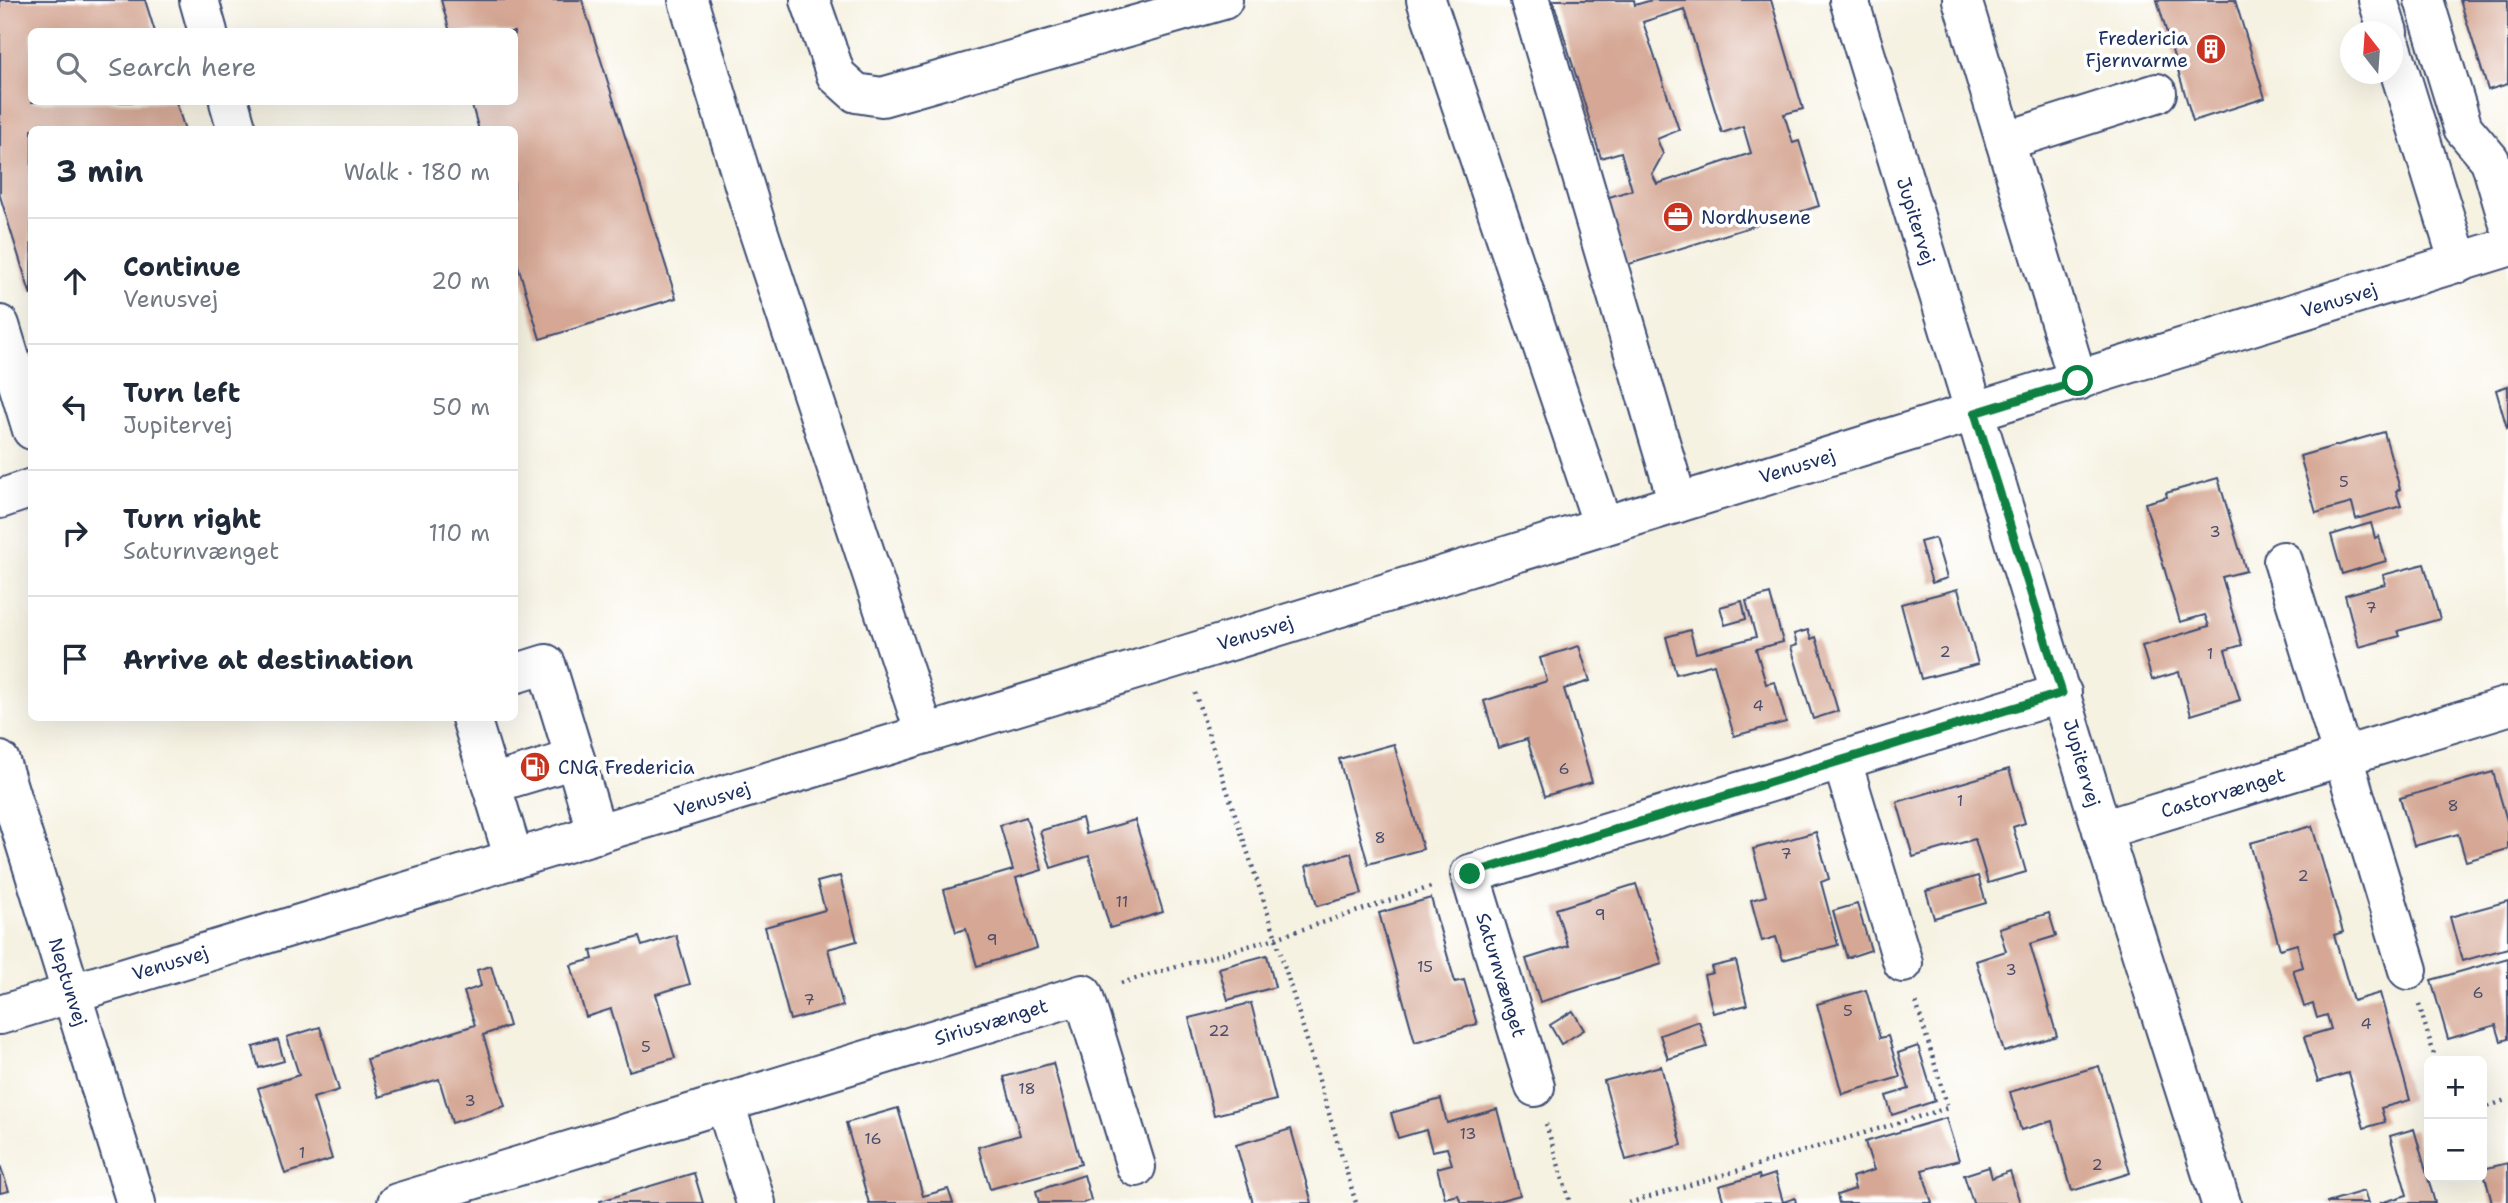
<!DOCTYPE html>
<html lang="en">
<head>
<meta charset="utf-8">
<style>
	:root { --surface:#fff; --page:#f6f6f7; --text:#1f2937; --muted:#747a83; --line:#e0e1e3 }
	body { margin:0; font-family:"Shantell Sans",sans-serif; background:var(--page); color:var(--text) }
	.controls { position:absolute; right:21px; bottom:21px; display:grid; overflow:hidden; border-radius:10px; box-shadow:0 7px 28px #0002 }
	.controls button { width:63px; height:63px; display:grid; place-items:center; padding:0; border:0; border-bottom:2px solid var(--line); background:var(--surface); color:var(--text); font:35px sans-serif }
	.compass { position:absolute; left:2340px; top:21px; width:63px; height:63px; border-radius:50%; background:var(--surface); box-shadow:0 7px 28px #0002; rotate:343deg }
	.stop { position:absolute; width:21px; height:21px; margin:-16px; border:5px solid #0b8043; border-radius:50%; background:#fff }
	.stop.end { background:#0b8043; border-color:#fff; box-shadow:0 2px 7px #0008 }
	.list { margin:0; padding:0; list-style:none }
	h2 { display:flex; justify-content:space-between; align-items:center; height:91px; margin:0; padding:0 28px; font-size:30px }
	h2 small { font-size:23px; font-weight:400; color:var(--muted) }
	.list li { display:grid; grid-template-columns:46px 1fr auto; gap:21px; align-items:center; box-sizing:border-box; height:126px; padding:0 28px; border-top:2px solid var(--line) }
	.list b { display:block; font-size:26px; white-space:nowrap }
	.list p { margin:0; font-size:23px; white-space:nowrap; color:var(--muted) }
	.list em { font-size:23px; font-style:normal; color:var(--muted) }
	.icon { flex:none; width:38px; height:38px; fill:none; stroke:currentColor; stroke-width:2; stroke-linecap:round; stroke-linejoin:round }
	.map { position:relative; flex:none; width:2508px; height:1203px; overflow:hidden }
	.search { position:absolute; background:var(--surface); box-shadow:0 7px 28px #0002; left:28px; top:28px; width:490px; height:77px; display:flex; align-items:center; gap:18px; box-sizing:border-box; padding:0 24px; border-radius:10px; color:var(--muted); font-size:26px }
	.panel { position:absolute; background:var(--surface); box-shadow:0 7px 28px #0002; left:28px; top:126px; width:490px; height:595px; border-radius:10px }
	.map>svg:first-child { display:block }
</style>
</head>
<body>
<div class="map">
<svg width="2508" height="1203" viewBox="0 0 2508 1203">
	<rect width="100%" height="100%" fill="#fff"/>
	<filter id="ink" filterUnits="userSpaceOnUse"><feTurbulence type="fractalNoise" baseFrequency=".0143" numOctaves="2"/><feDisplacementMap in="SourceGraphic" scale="14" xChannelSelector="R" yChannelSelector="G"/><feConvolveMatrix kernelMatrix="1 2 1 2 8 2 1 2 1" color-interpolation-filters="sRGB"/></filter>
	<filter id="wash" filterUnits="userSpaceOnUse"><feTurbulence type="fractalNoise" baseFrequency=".00686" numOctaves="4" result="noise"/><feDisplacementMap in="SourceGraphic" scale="28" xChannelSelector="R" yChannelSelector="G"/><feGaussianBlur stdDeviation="1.57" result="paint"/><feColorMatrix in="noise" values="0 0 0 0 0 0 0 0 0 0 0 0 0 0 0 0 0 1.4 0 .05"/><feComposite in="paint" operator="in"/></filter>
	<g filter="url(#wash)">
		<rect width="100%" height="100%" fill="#f6f2e2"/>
		<g id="blocks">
			<g fill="#d5a794" fill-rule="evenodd">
				<polygon points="0,0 145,0 155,32 32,32 32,102 176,102 185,130 32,130 31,296 0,196"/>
				<polygon points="441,0 582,0 676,298 540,339 514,252 514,130 479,130 471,102 514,102 514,32 450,32"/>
				<path d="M1553 0H1634L1635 5 1652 0H1771L1803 109 1784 114 1793 143 1799 141 1819 206 1626 265 1606 198 1632 190 1621 152 1601 158ZM1684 9 1722 133 1743 126 1751 153 1657 184 1652 174 1663 154 1657 139 1679 130 1643 22Z"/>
				<polygon points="2157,0 2235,0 2265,98 2193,121"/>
				<polygon points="2460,0 2508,0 2508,84 2488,90"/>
				<polygon points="2508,386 2508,427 2507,428 2496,390"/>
				<polygon points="2384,432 2400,489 2396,491 2401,506 2356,519 2352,503 2316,513 2300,456"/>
				<polygon points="2218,478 2246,571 2222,577 2242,645 2225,650 2240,700 2191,715 2179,672 2152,680 2142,646 2209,626 2205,615 2180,622 2145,503 2167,497 2166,493"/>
				<polygon points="2371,523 2375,538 2379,536 2386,561 2342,574 2331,535"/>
				<polygon points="1935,538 1947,578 1932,583 1920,542"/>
				<polygon points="2424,564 2440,619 2398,631 2400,636 2359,647 2345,595 2385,584 2383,575"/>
				<polygon points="1958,589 1978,664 1921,679 1901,604"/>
				<polygon points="1770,594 1783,642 1756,649 1766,684 1775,682 1786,722 1734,736 1714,664 1676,674 1666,637 1690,630 1696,653 1756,637 1746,601"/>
				<polygon points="1742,601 1746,619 1725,625 1720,607"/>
				<polygon points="1808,630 1811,639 1816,637 1838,711 1813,719 1791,647 1797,645 1794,634"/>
				<polygon points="1579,646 1590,681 1564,689 1592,782 1545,796 1527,739 1498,748 1484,701 1547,681 1540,658"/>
				<polygon points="1394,744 1423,849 1368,864 1339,759"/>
				<polygon points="2009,769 2025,823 2013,827 2026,872 1988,883 1975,839 1913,857 1897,802"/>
				<polygon points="2493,772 2508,824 2508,849 2466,861 2458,834 2414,846 2400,798"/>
				<polygon points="1026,817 1042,870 1016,878 1037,948 977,966 966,929 956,932 944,890 1013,870 1000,825"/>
				<polygon points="1082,818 1086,834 1135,820 1163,912 1110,928 1089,856 1051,868 1040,831"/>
				<polygon points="2312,826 2343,932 2334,935 2353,1001 2380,993 2410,1100 2381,1108 2385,1122 2364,1128 2348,1073 2318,1082 2304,1037 2331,1029 2327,1015 2317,1018 2313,1004 2304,1007 2293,970 2303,967 2297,944 2280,949 2250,843"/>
				<polygon points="1816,832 1829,879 1821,882 1838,945 1783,960 1776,937 1762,941 1751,900 1766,896 1753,849"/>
				<polygon points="1351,853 1362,894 1317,906 1306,866"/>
				<polygon points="840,876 857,941 828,949 843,1006 790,1020 765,927 825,910 817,882"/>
				<polygon points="1978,876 1986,903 1934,918 1926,891"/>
				<polygon points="1636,884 1662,964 1540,1002 1526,959 1568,946 1556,909"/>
				<polygon points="1431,898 1455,982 1464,980 1477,1024 1415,1042 1379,913"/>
				<polygon points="2508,901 2508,948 2462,961 2450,917"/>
				<polygon points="1857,904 1871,950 1847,958 1833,911"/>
				<polygon points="2049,913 2056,936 2030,944 2057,1036 2004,1052 1976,961 2006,951 1999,928"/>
				<polygon points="676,935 690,984 656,994 675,1058 629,1071 611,1009 586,1017 571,965 593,959 591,951 639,937 642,946"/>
				<polygon points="1267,955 1275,987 1228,1000 1219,968"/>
				<polygon points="2508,958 2508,1039 2501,1041 2496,1025 2448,1039 2431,980"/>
				<polygon points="1736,961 1747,1005 1713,1013 1704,975 1713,973 1711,967"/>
				<polygon points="491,966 509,1026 483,1035 505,1106 452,1123 439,1079 379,1097 367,1059 475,1025 464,992 481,986 477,970"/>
				<polygon points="1866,990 1880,1038 1888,1036 1900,1077 1842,1094 1817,1004"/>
				<polygon points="1251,1003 1276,1100 1214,1115 1189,1018"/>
				<polygon points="1573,1011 1584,1030 1561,1044 1550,1025"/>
				<polygon points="1699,1021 1707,1047 1668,1059 1660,1035"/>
				<polygon points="320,1027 339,1090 313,1098 332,1159 285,1174 258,1088 299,1075 287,1037"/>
				<polygon points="278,1040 284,1061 259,1068 253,1047"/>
				<polygon points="1918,1046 1935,1101 1892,1115 1886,1096 1909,1089 1898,1053"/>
				<polygon points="1053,1063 1081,1164 990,1189 978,1147 1020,1135 1004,1077"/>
				<polygon points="1661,1066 1682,1145 1626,1160 1604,1081"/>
				<polygon points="2099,1066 2130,1173 2072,1191 2052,1121 2021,1130 2010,1092"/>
				<polygon points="1441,1099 1447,1123 1497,1109 1520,1195 1490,1203 1461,1203 1458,1195 1445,1198 1437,1168 1452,1164 1447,1148 1432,1151 1426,1130 1398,1138 1391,1113"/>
				<polygon points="898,1108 923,1196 948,1189 953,1203 869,1203 846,1123"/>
				<polygon points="1946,1118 1959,1160 1922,1170 1932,1203 1839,1203 1837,1195 1855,1189 1852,1177 1874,1170 1865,1142"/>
				<polygon points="1291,1129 1312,1203 1253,1203 1236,1145"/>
				<polygon points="2414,1129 2435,1203 2380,1203 2407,1195 2390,1136"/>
				<polygon points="2508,1163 2508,1203 2492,1203 2483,1169"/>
				<polygon points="0,1165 9,1191 0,1193"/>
				<polygon points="1989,1167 1992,1178 2010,1171 2020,1203 1973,1203 1964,1175"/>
				<polygon points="694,1173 703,1203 601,1203 600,1201"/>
				<polygon points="1775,1174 1783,1202 1795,1198 1796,1203 1724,1203 1719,1186 1759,1175 1760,1179"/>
				<polygon points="1084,1175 1091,1200 1083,1203 1039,1203 1036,1191"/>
				<polygon points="2364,1191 2368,1203 2327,1203 2327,1202"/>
			</g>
		</g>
	</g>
	<g filter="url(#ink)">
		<use href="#blocks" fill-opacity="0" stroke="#3c4c72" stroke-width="2"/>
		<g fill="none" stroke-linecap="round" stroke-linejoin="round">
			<g stroke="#3c4c72" stroke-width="42">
				<g id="minor">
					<polyline points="199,0 208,32"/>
					<polyline points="688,0 755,221 925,734"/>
					<polyline points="810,0 836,75 856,93 882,97 1223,0"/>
					<polyline points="1426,0 1603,526"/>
					<polyline points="1530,0 1678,503"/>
					<polyline points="1849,0 2102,830 2221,1203"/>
					<polyline points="1962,0 2078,381"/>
					<polyline points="2378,0 2388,32"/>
					<polyline points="2424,0 2463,128 2490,160 2508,221"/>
					<polyline points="2392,47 2459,263"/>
					<polyline points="229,102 237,130"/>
					<polyline points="2005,141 2157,93"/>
					<polyline points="0,325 32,430"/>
					<polyline points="0,499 32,488"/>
					<polyline points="2283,561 2408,970"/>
					<polyline points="471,718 514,859"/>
					<polyline points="575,759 597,834"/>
					<polyline points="0,761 136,1203"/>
					<polyline points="1842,761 1903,963"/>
					<polyline points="491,784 575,759 546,664 514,674"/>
					<polyline points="2102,830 2508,706"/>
					<polyline points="0,1015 1185,655 2508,247"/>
					<polyline points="1535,1087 1470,874 2062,693"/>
					<polyline points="725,1103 756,1203"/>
					<polyline points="397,1203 1083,994 1136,1167"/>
				</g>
			</g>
			<g stroke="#3c4c72" stroke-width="4.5" stroke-dasharray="2 5" stroke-linecap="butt">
				<polyline points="1195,693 1276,938 1356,1203"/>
				<polyline points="1121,983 1276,938 1434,886"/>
				<polyline points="2419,1005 2436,1061"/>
				<polyline points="2482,1109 2508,1099"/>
				<polyline points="1546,1124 1570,1203"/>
				<polyline points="1629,1203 1948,1108 1915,999"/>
			</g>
			<use href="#minor" stroke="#fff" stroke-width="38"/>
		</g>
	</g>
	<g fill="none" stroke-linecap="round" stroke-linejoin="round" filter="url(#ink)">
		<polyline stroke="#0b8043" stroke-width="9" points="1470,874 2062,693 1975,413 2078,381"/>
	</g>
	<defs>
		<g id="building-disc" transform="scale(1.575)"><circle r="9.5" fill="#c8321e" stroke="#fff"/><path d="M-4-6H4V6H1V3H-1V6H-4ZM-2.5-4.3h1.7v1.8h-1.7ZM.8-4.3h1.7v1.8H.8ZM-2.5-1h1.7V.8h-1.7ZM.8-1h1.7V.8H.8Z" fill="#fff"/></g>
		<g id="office-disc" transform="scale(1.575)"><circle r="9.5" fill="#c8321e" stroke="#fff"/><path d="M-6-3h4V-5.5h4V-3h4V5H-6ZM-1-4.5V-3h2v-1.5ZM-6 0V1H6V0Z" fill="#fff"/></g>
		<g id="fuel-disc" transform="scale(1.575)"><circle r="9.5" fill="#c8321e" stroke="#fff"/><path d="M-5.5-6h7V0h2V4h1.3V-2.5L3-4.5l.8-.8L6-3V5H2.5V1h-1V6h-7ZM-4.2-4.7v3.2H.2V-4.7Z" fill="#fff"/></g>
	</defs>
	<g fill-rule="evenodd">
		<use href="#building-disc" x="2211" y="49"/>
		<use href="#office-disc" x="1678" y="217"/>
		<use href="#fuel-disc" x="535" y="767"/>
	</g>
	<g text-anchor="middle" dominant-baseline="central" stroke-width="7" stroke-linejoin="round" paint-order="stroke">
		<g font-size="16" fill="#4a4d6c">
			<text x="2344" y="481">5</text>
			<text x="2215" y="531">3</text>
			<text x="2371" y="607">7</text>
			<text x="1945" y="651">2</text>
			<text x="2210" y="653">1</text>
			<text x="1758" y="705">4</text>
			<text x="1564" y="768">6</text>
			<text x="1960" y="800">1</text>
			<text x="2453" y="805">8</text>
			<text x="1380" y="837">8</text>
			<text x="1786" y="853">7</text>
			<text x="2303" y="875">2</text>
			<text x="1122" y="901">11</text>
			<text x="1600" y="914">9</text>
			<text x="992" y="939">9</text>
			<text x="1425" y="966">15</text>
			<text x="2011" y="969">3</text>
			<text x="2478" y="992">6</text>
			<text x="809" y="999">7</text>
			<text x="1848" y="1010">5</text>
			<text x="2366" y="1023">4</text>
			<text x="1219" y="1030">22</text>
			<text x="646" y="1046">5</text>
			<text x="1027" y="1088">18</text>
			<text x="470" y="1100">3</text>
			<text x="1468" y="1133">13</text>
			<text x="873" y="1138">16</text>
			<text x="302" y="1152">1</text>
			<text x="2097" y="1164">2</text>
		</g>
		<g font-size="19" fill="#1b2f5e" stroke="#fff" text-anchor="start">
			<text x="2188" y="38" text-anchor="end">Fredericia<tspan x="2188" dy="22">Fjernvarme</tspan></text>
			<text x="1701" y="217">Nordhusene</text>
			<text x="558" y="767">CNG Fredericia</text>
		</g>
		<g font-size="19" fill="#1b2f5e" stroke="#fff">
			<text transform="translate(1916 221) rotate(73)">Jupitervej</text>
			<text transform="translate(2339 300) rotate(-17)">Venusvej</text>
			<text transform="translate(1797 466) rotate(-17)">Venusvej</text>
			<text transform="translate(1255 633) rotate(-17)">Venusvej</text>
			<text transform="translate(2082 763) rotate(74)">Jupitervej</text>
			<text transform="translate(2223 793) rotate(-17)">Castorvænget</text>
			<text transform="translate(712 799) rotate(-17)">Venusvej</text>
			<text transform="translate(170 963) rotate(-17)">Venusvej</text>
			<text transform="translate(1501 975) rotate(73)">Saturnvænget</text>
			<text transform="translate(68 982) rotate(73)">Neptunvej</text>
			<text transform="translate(991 1022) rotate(-17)">Siriusvænget</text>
		</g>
	</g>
</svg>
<div class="controls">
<button>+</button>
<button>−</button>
</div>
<svg class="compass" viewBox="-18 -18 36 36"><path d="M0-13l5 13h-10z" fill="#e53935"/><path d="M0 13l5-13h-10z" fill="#747a83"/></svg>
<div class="stop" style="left:2078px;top:381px"></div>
<div class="stop end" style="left:1470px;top:874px"></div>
<div class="search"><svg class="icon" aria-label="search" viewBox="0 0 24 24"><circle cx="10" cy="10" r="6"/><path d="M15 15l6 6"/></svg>Search here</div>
<section class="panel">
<h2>3 min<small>Walk · 180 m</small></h2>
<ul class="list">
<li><svg class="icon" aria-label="ahead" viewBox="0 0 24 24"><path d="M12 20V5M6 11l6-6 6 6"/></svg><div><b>Continue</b><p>Venusvej</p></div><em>20 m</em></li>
<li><svg class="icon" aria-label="left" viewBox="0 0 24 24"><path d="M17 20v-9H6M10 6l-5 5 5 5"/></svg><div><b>Turn left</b><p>Jupitervej</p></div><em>50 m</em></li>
<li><svg class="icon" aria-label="right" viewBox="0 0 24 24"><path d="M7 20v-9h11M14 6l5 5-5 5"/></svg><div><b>Turn right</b><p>Saturnvænget</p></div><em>110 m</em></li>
<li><svg class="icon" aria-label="arrive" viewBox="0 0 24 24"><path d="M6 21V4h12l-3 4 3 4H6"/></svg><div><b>Arrive at destination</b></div></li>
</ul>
</section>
</div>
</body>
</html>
